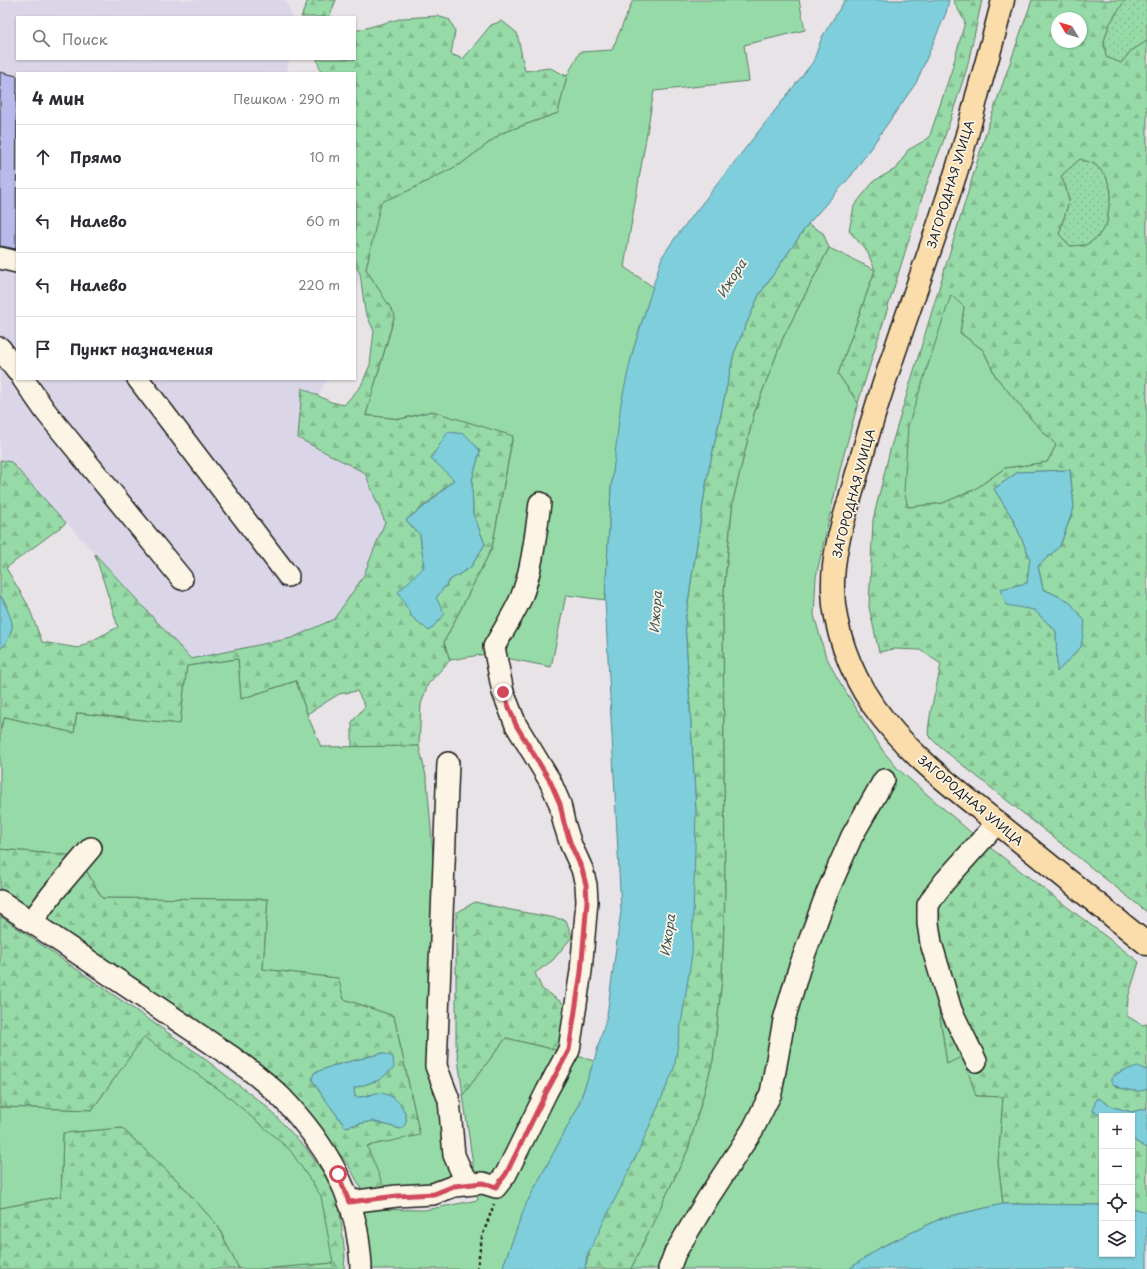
<!DOCTYPE html>
<html lang="ru">
<head>
<meta charset="utf-8">
<style>
	:root { --surface:#fff; --page:#f7f7f7; --text:#2b2b33; --muted:#7c7c81; --line:#e1e1e2 }
	body { margin:0; font-family:"Playpen Sans",sans-serif; background:var(--page); color:var(--text) }
	.controls { position:absolute; right:12px; bottom:12px; display:grid; overflow:hidden; border-radius:0px; box-shadow:0 1px 3px #0004 }
	.controls button { width:36px; height:36px; display:grid; place-items:center; padding:0; border:0; border-bottom:1px solid var(--line); background:var(--surface); color:var(--text); font:20px sans-serif }
	.compass { position:absolute; left:1051px; top:12px; width:36px; height:36px; border-radius:50%; background:var(--surface); box-shadow:0 1px 3px #0004; rotate:308deg }
	.stop { position:absolute; width:12px; height:12px; margin:-9px; border:3px solid #d1495b; border-radius:50%; background:#fff }
	.stop.end { background:#d1495b; border-color:#fff; box-shadow:0 1px 4px #0008 }
	.list { margin:0; padding:0; list-style:none }
	h2 { display:flex; justify-content:space-between; align-items:center; height:52px; margin:0; padding:0 16px; font-size:17px }
	h2 small { font-size:13px; font-weight:400; color:var(--muted) }
	.list li { display:grid; grid-template-columns:26px 1fr auto; gap:12px; align-items:center; box-sizing:border-box; height:64px; padding:0 16px; border-top:1px solid var(--line) }
	.list b { display:block; font-size:15px; white-space:nowrap }
	.list em { font-size:13px; font-style:normal; color:var(--muted) }
	.icon { flex:none; width:22px; height:22px; fill:none; stroke:currentColor; stroke-width:2; stroke-linecap:round; stroke-linejoin:round }
	.map { position:relative; flex:none; width:1147px; height:1269px; overflow:hidden }
	.search { position:absolute; background:var(--surface); box-shadow:0 1px 3px #0004; left:16px; top:16px; width:340px; height:44px; display:flex; align-items:center; gap:10px; box-sizing:border-box; padding:0 14px; border-radius:0px; color:var(--muted); font-size:15px }
	.panel { position:absolute; background:var(--surface); box-shadow:0 1px 3px #0004; left:16px; top:72px; width:340px; height:308px; border-radius:0px }
	.map>svg:first-child { display:block }
</style>
</head>
<body>
<div class="map">
<svg width="1147" height="1269" viewBox="0 0 1147 1269">
	<defs>
		<pattern id="grass-dots" width="8" height="8" patternUnits="userSpaceOnUse"><rect width="8" height="8" fill="#96dba7"/><path d="M2 2h.1M6 6h.1" fill="none" stroke="#81bb8f" stroke-width="1.8" stroke-linecap="round"/></pattern>
		<pattern id="forest-firs" width="22" height="20" patternUnits="userSpaceOnUse"><rect width="22" height="20" fill="#96dba7"/><path d="M5 1l3.5 6h-7zM16 11l3.5 6h-7z" fill="#81bb8f"/></pattern>
	</defs>
	<rect width="100%" height="100%" fill="#e8e3e7"/>
	<filter id="ink" filterUnits="userSpaceOnUse"><feTurbulence type="fractalNoise" baseFrequency=".025" numOctaves="2"/><feDisplacementMap in="SourceGraphic" scale="8" xChannelSelector="R" yChannelSelector="G"/><feConvolveMatrix kernelMatrix="1 2 1 2 8 2 1 2 1" color-interpolation-filters="sRGB"/></filter>
	<g filter="url(#ink)">
		<g fill="#dad6e8">
			<polygon points="0,0 285,0 292,15 292,17 17,17 17,59 289,59 287,73 17,73 17,379 327,379 298,438 365,473 385,522 363,577 333,619 292,638 191,659 11,462 0,460"/>
			<polygon points="355,266 360,273 355,293"/>
		</g>
		<g fill="url(#grass-dots)" stroke="#597c62">
			<polygon points="1124,0 1145,0 1147,1 1147,41 1131,51 1121,63 1106,57 1104,41 1109,25"/>
			<polygon points="1080,159 1095,164 1106,176 1111,191 1107,223 1098,237 1086,245 1070,246 1059,234 1069,201 1065,185 1061,176"/>
		</g>
		<g fill="url(#forest-firs)" stroke="#597c62" fill-rule="evenodd">
			<polygon points="308,0 336,0 330,15 332,17 301,17"/>
			<polygon points="953,0 982,0 967,68 942,145 925,188 858,403 838,374 875,270 867,251 849,231 854,206 874,181 897,168 908,150 929,138 952,69 965,22"/>
			<path d="M1032 0H1125L1109 25 1104 41 1106 57 1121 63 1131 51 1147 41V912L940 747 928 735C929 711 937 688 941 664L920 650 894 649 879 652 869 607 873 520 890 450 988 126ZM1057 18H1081V42H1057ZM1080 159 1095 164 1106 176 1111 191 1107 223 1098 237 1086 245 1070 246 1059 234 1069 201 1065 185 1061 176ZM964 307 960 333 983 350 996 377 1031 419 1056 445 1047 462 1005 468 975 489 943 503 908 507ZM1070 470 1074 508 1060 546 1038 566 1043 589 1069 601 1058 671 1056 631 1034 610 1002 589 1027 583 1030 558 1013 519 994 489 1018 472Z"/>
			<path d="M437 16 450 20 455 31 451 54 463 59 491 25 502 21 517 33 525 71 550 68 567 76 558 113 502 133 461 164 410 190 382 202 366 269 395 314 366 415 400 419 432 411 513 435 492 548 444 642 450 660 428 684 421 704 419 746 352 747V722L365 706 357 691 339 694 307 714 296 681 241 699 238 659 187 666 180 724 77 713 74 733 5 717 0 730V649L2 647 12 625 4 601 0 595V460L11 462 66 523 6 568 28 605 42 642 78 648 118 627 95 554 191 659 292 638 334 619 363 577 385 522 365 473 298 438 302 388 331 402 344 405 361 386 370 365 374 331 365 311 360 273 355 266V73H321L317 59H355V31L403 18ZM480 451 472 480 473 514 485 544 471 567 450 580 436 598 424 567 420 535 406 520C434 499 457 477 480 451Z"/>
			<polygon points="808,224 823,233 829,248 783,338 754,414 733,501 723,602 725,892 722,980 713,1061 688,1150 631,1269 585,1269 696,811 685,622 707,478 734,353 759,295"/>
			<path d="M975 836 1139 962 1128 998 1127 1016 1142 1025 1147 1024V1070C1135 1066 1120 1069 1111 1079 1112 1081 1113 1084 1114 1085 1120 1090 1141 1092 1147 1089V1108L1132 1112 1113 1107 1098 1098 1093 1111 1103 1116H1102V1205L1003 1204 998 1162 1003 1097 976 1096 947 1064 939 1011 924 947 922 912Z"/>
			<path d="M0 849 78 856 102 898 268 899 263 969 339 978 344 999 394 1016 420 1135 386 1192H363L348 1164 322 1134 0 891ZM383 1053 379 1080 354 1088 355 1098 366 1096 377 1093 404 1110C406 1118 408 1123 401 1129L372 1121 345 1127 324 1097 318 1090 314 1073 332 1066Z"/>
			<polygon points="475,902 511,910 566,920 572,937 553,960 535,973 542,989 567,1006 560,1051 506,1038 463,1095 456,1044 456,913"/>
			<polygon points="0,916 197,1053 267,1107 305,1147 325,1175 339,1204 345,1256 344,1269 260,1269 332,1263 144,1038 92,1110 0,1107"/>
			<polygon points="122,1128 178,1181 218,1226 239,1269 0,1269 0,1208 61,1196 63,1133"/>
			<polygon points="1132,1139 1147,1148 1147,1212 1132,1208"/>
		</g>
		<g fill="#96dba7" stroke="#597c62">
			<polygon points="633,0 799,0 805,30 744,45 749,81 654,91 624,267 653,287 632,354 611,489 605,600 566,595 551,667 486,654 450,660 444,642 492,548 513,436 432,411 400,419 366,415 395,315 366,269 381,202 410,190 461,164 502,133 558,113 567,76 580,52 612,50"/>
			<polygon points="829,248 875,270 838,374 858,403 841,465 816,577 814,615 825,654 836,676 883,751 898,769 975,836 924,894 924,947 939,1011 947,1064 963,1056 976,1096 1003,1097 998,1162 1003,1204 942,1218 881,1247 849,1269 631,1269 688,1150 713,1061 722,980 725,892 723,602 733,501 754,414 783,338"/>
			<polygon points="951,295 964,307 960,333 983,350 996,377 1031,419 1056,445 1047,462 1005,468 975,489 943,503 908,507 904,491 908,426"/>
			<polygon points="238,659 241,699 296,681 307,714 321,747 419,746 427,780 436,891 434,1002 461,1184 386,1192 367,1146 420,1135 394,1016 344,999 338,978 263,969 268,899 102,898 78,856 0,849 0,730 5,717 74,733 77,713 180,724 187,666"/>
			<polygon points="144,1037 224,1093 290,1150 321,1196 333,1263 260,1269 239,1269 218,1226 178,1181 122,1128 63,1133 61,1196 0,1208 0,1107 92,1110"/>
			<polygon points="506,1038 560,1051 594,1061 577,1109 526,1205 502,1269 368,1269 362,1209 425,1210 478,1200 463,1095"/>
		</g>
		<g fill="#7fcedc" stroke="#57878f">
			<polygon points="845,0 949,0 946,13 916,83 851,176 808,224 759,295 734,353 707,478 685,622 696,811 692,954 674,1069 640,1148 587,1256 585,1269 502,1269 526,1204 577,1109 594,1061 607,1015 621,911 605,600 611,489 621,403 632,354 662,257 675,238 813,62 822,37"/>
			<polygon points="448,432 465,434 480,451 472,480 473,514 485,544 471,567 450,580 436,598 445,614 429,631 412,617 398,592 424,567 420,535 406,520 429,503 454,480 431,458"/>
			<polygon points="1070,470 1074,507 1060,546 1038,566 1043,589 1069,601 1085,621 1081,647 1057,672 1056,631 1034,610 1006,605 1001,589 1027,583 1030,558 1013,519 994,489 1018,472"/>
			<path d="M0 595C4 602 11 616 12 624 13 632 6 645 0 649Z"/>
			<path d="M383 1053 393 1057 394 1068 379 1080 354 1088 355 1097C359 1097 364 1097 367 1096 370 1095 373 1094 376 1093 389 1092 401 1101 405 1113 407 1120 407 1124 401 1129L372 1121 345 1127C335 1111 321 1096 312 1079L314 1073 332 1066Z"/>
			<path d="M1139 1067 1147 1070V1089C1139 1094 1117 1089 1111 1082V1079C1118 1071 1128 1068 1139 1067Z"/>
			<polygon points="1098,1098 1113,1107 1132,1112 1147,1108 1147,1148 1132,1139 1132,1116 1103,1116 1093,1111 1095,1102"/>
			<polygon points="1003,1204 1102,1205 1102,1254 1132,1254 1132,1208 1147,1212 1147,1269 849,1269 881,1247 942,1218"/>
		</g>
		<polygon fill="#b9b9eb" stroke="#1c1c1c" points="0,72 17,76 16,249 0,246"/>
		<g fill="none" stroke-linecap="round" stroke-linejoin="round">
			<g stroke="#1c1c1c" stroke-width="24">
				<g id="minor">
					<polyline points="0,258 17,262"/>
					<polyline points="0,348 17,371"/>
					<polyline points="23,379 46,412 182,579"/>
					<polyline points="138,379 288,576"/>
					<polyline points="448,763 436,1066 449,1100 454,1155 462,1173 471,1184"/>
					<path d="M0 901 232 1057C250 1070 267 1083 282 1098 320 1138 353 1189 359 1245 360 1253 361 1261 361 1269"/>
					<polyline points="31,922 52,894 91,848"/>
					<polyline points="976,1061 951,1010 931,943 928,923 928,905 935,894 945,881 997,823"/>
					<path d="M349 1202 397 1196 433 1194 454 1186 483 1183 496 1187 506 1174 547 1091 569 1050 581 971 587 901 586 885 582 869 571 845 564 823 560 804 550 781 516 725 503 692 494 647C503 631 514 614 521 598 532 571 536 532 540 503"/>
					<polyline points="669,1269 675,1253 708,1198 753,1129 771,1093 784,1020 799,969 827,893 852,836 884,780"/>
				</g>
			</g>
			<g stroke="#1c1c1c" stroke-width="25">
				<path id="major" d="M1003 0C995 33 986 64 977 96 971 120 965 143 958 166 933 245 903 323 878 402 868 434 859 466 850 498 841 528 832 558 833 590 834 629 850 672 872 704 907 754 954 788 1000 825 1049 865 1098 904 1147 944"/>
			</g>
			<polyline stroke="#1c1c1c" stroke-width="2.5" stroke-dasharray="3 3" stroke-linecap="butt" points="477,1269 482,1237 494,1204"/>
			<use href="#minor" stroke="#fcf5e5" stroke-width="21"/>
			<use href="#major" stroke="#fbddab" stroke-width="22"/>
		</g>
	</g>
	<g fill="none" stroke-linecap="round" stroke-linejoin="round" filter="url(#ink)">
		<polyline stroke="#d1495b" stroke-width="5" points="338,1174 349,1202 397,1196 434,1194 454,1186 483,1183 496,1187 506,1174 547,1091 569,1050 581,972 587,901 586,885 582,869 571,845 564,823 560,804 550,781 516,725 503,692"/>
	</g>
	<g text-anchor="middle" dominant-baseline="central" stroke-width="3.5" stroke-linejoin="round" paint-order="stroke">
		<g font-size="12" fill="#1c1c1c" stroke="#fcf5e5">
			<text transform="translate(950 184) rotate(-73)">ЗАГОРОДНАЯ УЛИЦА</text>
			<text transform="translate(853 493) rotate(-75)">ЗАГОРОДНАЯ УЛИЦА</text>
			<text transform="translate(971 800) rotate(40)">ЗАГОРОДНАЯ УЛИЦА</text>
		</g>
		<g font-size="13" font-style="italic" fill="#3f5a5f" stroke="#fcf5e5">
			<text transform="translate(731 278) rotate(-57)">Ижора</text>
			<text transform="translate(655 612) rotate(-86)">Ижора</text>
			<text transform="translate(667 935) rotate(-82)">Ижора</text>
		</g>
	</g>
</svg>
<div class="controls">
<button>+</button>
<button>−</button>
<button><svg class="icon" aria-label="locate" viewBox="0 0 24 24"><circle cx="12" cy="12" r="6"/><path d="M12 2v4M12 18v4M2 12h4M18 12h4"/></svg></button>
<button><svg class="icon" aria-label="layers" viewBox="0 0 24 24"><path d="M12 4l9 5-9 5-9-5zM3 14l9 5 9-5"/></svg></button>
</div>
<svg class="compass" viewBox="-18 -18 36 36"><path d="M0-13l5 13h-10z" fill="#e53935"/><path d="M0 13l5-13h-10z" fill="#7c7c81"/></svg>
<div class="stop" style="left:338px;top:1174px"></div>
<div class="stop end" style="left:503px;top:692px"></div>
<div class="search"><svg class="icon" aria-label="search" viewBox="0 0 24 24"><circle cx="10" cy="10" r="6"/><path d="M15 15l6 6"/></svg>Поиск</div>
<section class="panel">
<h2>4 мин<small>Пешком · 290 m</small></h2>
<ul class="list">
<li><svg class="icon" aria-label="ahead" viewBox="0 0 24 24"><path d="M12 20V5M6 11l6-6 6 6"/></svg><div><b>Прямо</b></div><em>10 m</em></li>
<li><svg class="icon" aria-label="left" viewBox="0 0 24 24"><path d="M17 20v-9H6M10 6l-5 5 5 5"/></svg><div><b>Налево</b></div><em>60 m</em></li>
<li><svg class="icon" aria-label="left" viewBox="0 0 24 24"><path d="M17 20v-9H6M10 6l-5 5 5 5"/></svg><div><b>Налево</b></div><em>220 m</em></li>
<li><svg class="icon" aria-label="arrive" viewBox="0 0 24 24"><path d="M6 21V4h12l-3 4 3 4H6"/></svg><div><b>Пункт назначения</b></div></li>
</ul>
</section>
</div>
</body>
</html>
